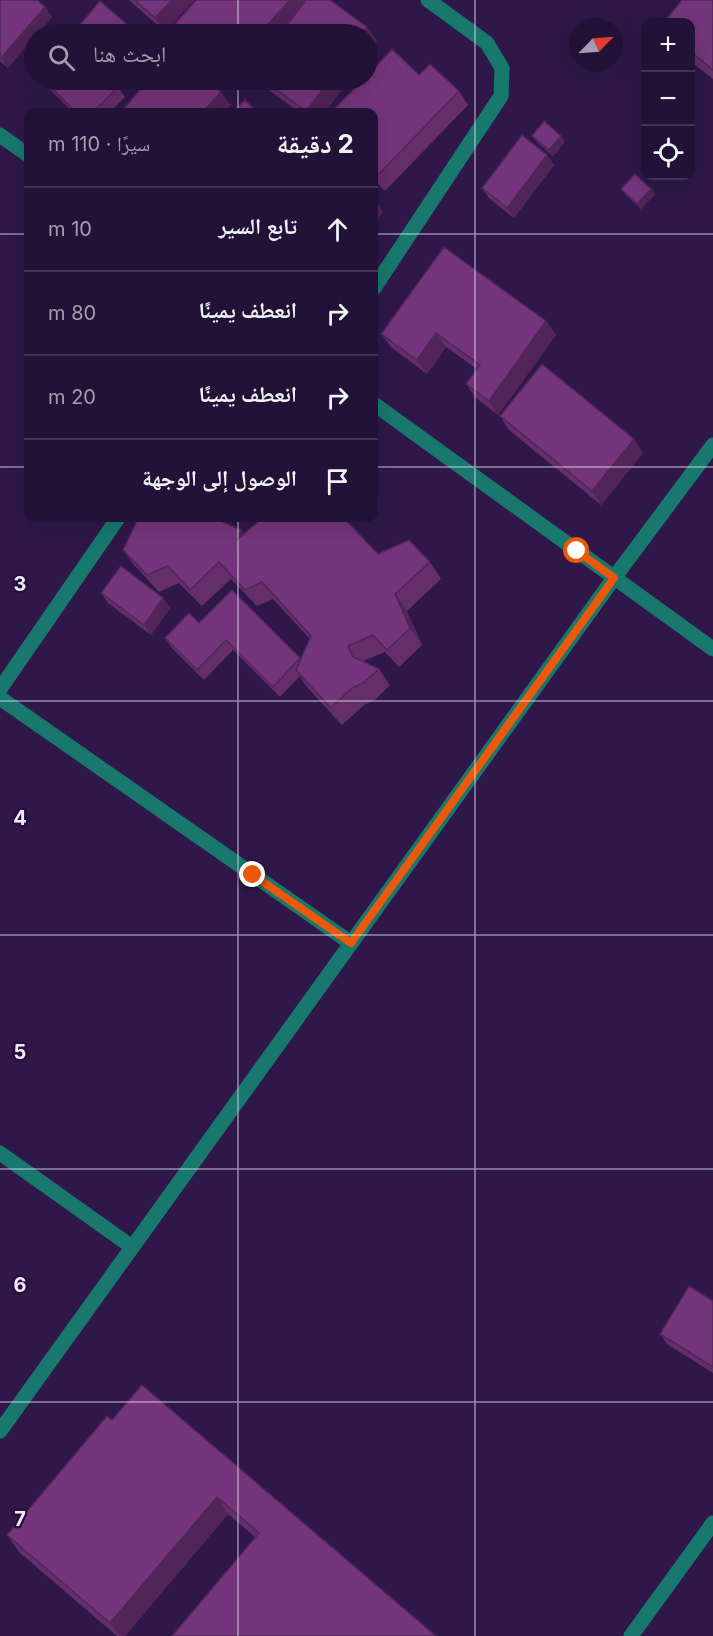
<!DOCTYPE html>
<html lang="ar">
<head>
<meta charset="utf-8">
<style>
	:root { --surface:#231237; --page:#2f2042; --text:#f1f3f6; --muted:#a39ead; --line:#403252 }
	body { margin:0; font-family:Inter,"Noto Naskh Arabic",sans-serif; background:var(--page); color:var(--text); direction:rtl }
	.controls { position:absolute; right:18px; top:18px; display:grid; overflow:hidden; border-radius:12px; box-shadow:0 6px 24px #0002 }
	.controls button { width:54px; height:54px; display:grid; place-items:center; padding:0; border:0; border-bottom:2px solid var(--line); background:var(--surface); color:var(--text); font:30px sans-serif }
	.compass { position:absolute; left:569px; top:18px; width:54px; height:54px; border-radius:50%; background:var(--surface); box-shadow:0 6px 24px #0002; rotate:65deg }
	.stop { position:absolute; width:18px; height:18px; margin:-14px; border:4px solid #ea580c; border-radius:50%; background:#fff }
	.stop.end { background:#ea580c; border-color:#fff; box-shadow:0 2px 6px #0008 }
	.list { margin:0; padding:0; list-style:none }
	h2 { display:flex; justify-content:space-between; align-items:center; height:78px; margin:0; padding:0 24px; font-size:26px }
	h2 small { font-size:20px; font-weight:400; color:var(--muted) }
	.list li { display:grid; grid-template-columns:39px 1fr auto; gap:18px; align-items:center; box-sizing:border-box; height:84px; padding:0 24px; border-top:2px solid var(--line) }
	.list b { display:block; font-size:22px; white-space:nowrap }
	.list em { font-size:20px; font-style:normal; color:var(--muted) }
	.icon { flex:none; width:33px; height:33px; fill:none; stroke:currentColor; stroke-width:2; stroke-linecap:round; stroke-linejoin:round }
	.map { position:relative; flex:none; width:713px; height:1636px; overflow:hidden; direction:ltr }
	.search { position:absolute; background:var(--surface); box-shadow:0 6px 24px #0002; left:24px; top:24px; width:354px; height:66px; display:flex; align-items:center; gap:15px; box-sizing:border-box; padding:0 21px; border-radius:33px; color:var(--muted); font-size:22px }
	.panel { position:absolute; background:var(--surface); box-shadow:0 6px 24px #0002; left:24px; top:108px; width:354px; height:414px; border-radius:12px; direction:rtl }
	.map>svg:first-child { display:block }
</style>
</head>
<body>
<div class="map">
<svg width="713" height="1636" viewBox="0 0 713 1636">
	<rect width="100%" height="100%" fill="#2f1849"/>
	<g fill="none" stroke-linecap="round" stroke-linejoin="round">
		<g stroke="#18786d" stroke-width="15">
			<polyline points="0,135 28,155"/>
			<polyline points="374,288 501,96 502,68 487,43 428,0"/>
			<polyline points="374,404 713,649"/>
			<polyline points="0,689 118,518"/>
			<polyline points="0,698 351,943"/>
			<polyline points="0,1153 132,1247"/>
			<polyline points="0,1431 614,578 713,445"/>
			<polyline points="631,1636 713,1523"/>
		</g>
	</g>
	<g fill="#642e6b">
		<polygon points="0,0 45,7 52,17 37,34 34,34 8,68 0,61"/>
		<polygon points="129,0 194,0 165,32"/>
		<polygon points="713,0 713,79 690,61 690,22"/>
		<polygon points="419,75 459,91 468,105 385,191 374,180 374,112"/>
		<polygon points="42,80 118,87 125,97 110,112 73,112 48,88"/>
		<polygon points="258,80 349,80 325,112 299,112 263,86"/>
		<polygon points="532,136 561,136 565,142 553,156 536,141"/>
		<polygon points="547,155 554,165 514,218 489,198 482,188"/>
		<polygon points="621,189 651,189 655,194 641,209 625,194"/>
		<polygon points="546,321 556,335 498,415 476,398 466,384 477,369 446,347 427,374 391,347 381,334"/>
		<polygon points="500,416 634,439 643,453 601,505 509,430"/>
		<polygon points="241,530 244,534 430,562 441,579 407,611 422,645 399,667 385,652 363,661 379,669 390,685 375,700 364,705 342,725 307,687 300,676 280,697 233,650 204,680 172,648 165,638 199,623 301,659 310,639 273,599 257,606 231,579 202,606 179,583 159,592 135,566 123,550"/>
		<polygon points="101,593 170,608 151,635 108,603"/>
		<polygon points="713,1301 713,1373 667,1344 660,1334"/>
		<polygon points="112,1420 436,1636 255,1537 228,1514 125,1636 117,1636 19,1552 7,1535"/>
	</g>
	<g fill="#512557">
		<polygon points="172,0 194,0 165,32 155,18"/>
		<polygon points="290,0 312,0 281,34 259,34"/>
		<polygon points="45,7 52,17 37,34 34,34 34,38 8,68 1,58"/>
		<polygon points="367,27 377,41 368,55 368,34 362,34"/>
		<polygon points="229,80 241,80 235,87"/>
		<polygon points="330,80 349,80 325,112 307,112 306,111"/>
		<polygon points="221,92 231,105 225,112 203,112"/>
		<polygon points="561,136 565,142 553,156 549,150"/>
		<polygon points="547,155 554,165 514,218 507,208"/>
		<polygon points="651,189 655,194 641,209 637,204"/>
		<polygon points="374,198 383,212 374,224"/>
		<polygon points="546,321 556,335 498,415 489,401"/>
		<polygon points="436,333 446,347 427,374 417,360"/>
		<polygon points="634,439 643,453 601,505 592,491"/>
		<polygon points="241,530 253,547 237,540"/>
		<polygon points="395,594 407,611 422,645 410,628"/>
		<polygon points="163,598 170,608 151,635 144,625"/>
		<polygon points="217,1497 228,1514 125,1636 119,1636 110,1623"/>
	</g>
	<g fill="#74357c" stroke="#512557" stroke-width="1.5">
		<polygon points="0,0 37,0 45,7 1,58 0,57"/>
		<polygon points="135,0 172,0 155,18"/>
		<polygon points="196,0 290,0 259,34 182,34 173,26"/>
		<polygon points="306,0 330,0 367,27 362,34 280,34"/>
		<polygon points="682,0 713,0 713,70 690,51 690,22 664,22"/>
		<polygon points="100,1 138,34 72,34"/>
		<polygon points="392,49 419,75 430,64 459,91 376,177 374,175 374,112 331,112 363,80 368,80 368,75"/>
		<polygon points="43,80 110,80 118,87 93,112 76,112"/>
		<polygon points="141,80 206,80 221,92 203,112 121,112 139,91 134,87"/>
		<polygon points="263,80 330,80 306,111"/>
		<polygon points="245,100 257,112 232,112"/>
		<polygon points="544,121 561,136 549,150 532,136"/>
		<polygon points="522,135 547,155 507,208 482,188"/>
		<polygon points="635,174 651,189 637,204 621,189"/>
		<polygon points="444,247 546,321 489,401 466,384 480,365 436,333 417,360 381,334"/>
		<polygon points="542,364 634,439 592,491 500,416"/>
		<polygon points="134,518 214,518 241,530 237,540 262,518 344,518 378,554 409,540 430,562 395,594 410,628 387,650 373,635 348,646 353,657 379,669 363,683 352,688 331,708 296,670 311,636 262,582 245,590 219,562 190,590 168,566 147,575 123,550 136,523"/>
		<polygon points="121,566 163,598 144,625 101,593"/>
		<polygon points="232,590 300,658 273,687 226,640 197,670 165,638 189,613 199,623"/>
		<polygon points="689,1286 713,1301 713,1367 660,1334"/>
		<polygon points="142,1385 436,1636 172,1636 259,1533 217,1497 110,1623 7,1535 107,1416 112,1420"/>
	</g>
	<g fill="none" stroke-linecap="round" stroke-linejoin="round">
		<polyline stroke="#ea580c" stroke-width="8" points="253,875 351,943 614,578 577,551"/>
	</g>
	<path fill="none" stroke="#f0e9fc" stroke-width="1.5" stroke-opacity="0.55" d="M238 0V34M475 0V1636M238 80V112M0 234H28M374 234H713M0 467H28M374 467H713M238 518V1636M0 701H713M0 935H713M0 1169H713M0 1402H713"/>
	<g font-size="20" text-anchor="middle" font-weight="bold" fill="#f0e9fc" stroke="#260e3e" stroke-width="4.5" stroke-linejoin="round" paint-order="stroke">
		<text x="20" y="591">3</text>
		<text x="20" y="825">4</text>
		<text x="20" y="1059">5</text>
		<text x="20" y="1292">6</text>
		<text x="20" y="1526">7</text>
	</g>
</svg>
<div class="controls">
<button>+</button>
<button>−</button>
<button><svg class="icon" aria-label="locate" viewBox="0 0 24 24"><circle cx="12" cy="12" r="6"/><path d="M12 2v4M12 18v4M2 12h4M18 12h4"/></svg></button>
</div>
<svg class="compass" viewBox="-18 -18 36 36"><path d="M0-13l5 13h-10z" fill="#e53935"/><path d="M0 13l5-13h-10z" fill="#a39ead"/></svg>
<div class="stop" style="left:577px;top:551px"></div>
<div class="stop end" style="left:253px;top:875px"></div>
<div class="search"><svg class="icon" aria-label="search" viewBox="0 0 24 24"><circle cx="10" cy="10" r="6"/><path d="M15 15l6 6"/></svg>ابحث هنا</div>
<section class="panel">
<h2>2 دقيقة<small>سيرًا · 110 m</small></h2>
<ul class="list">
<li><svg class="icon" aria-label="ahead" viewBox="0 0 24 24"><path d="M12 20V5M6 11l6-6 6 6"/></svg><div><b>تابع السير</b></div><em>10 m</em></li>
<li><svg class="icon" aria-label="right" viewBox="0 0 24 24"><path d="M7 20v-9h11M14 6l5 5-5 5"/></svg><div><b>انعطف يمينًا</b></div><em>80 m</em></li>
<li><svg class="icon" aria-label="right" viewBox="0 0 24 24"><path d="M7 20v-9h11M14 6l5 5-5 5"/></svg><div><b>انعطف يمينًا</b></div><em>20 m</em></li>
<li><svg class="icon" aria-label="arrive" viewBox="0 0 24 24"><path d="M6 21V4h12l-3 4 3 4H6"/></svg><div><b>الوصول إلى الوجهة</b></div></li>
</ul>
</section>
</div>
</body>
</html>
